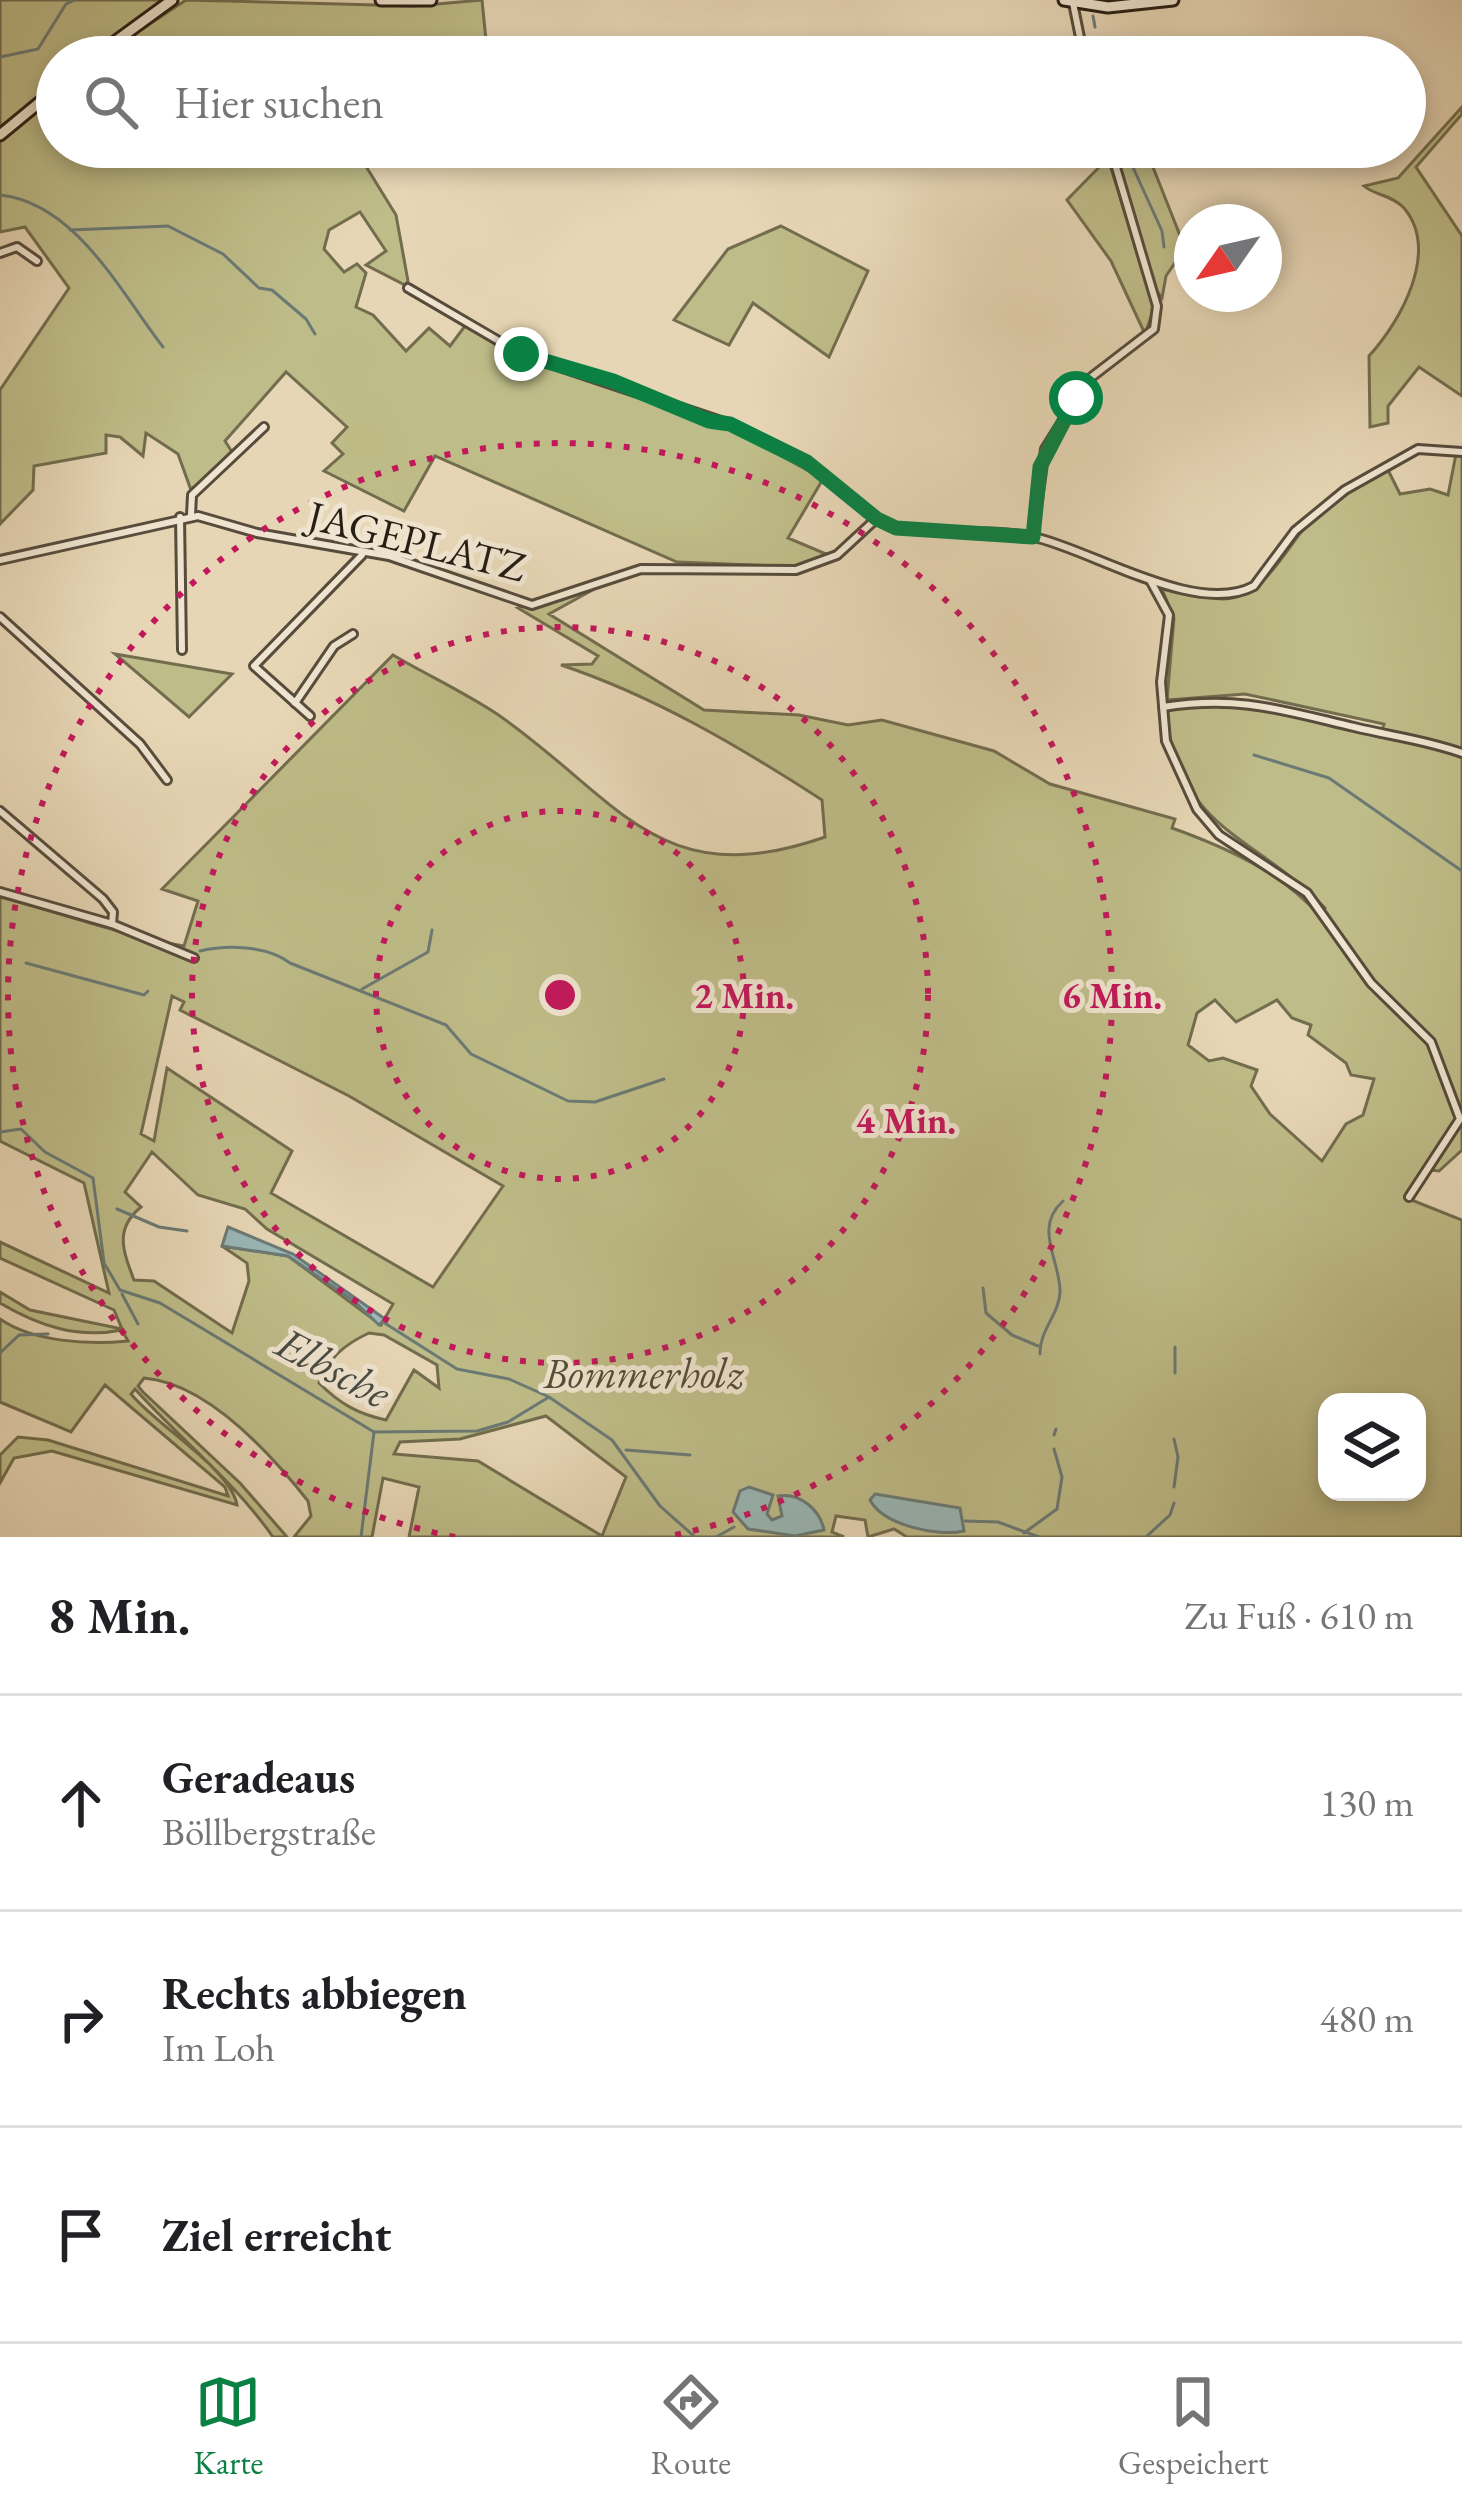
<!DOCTYPE html>
<html lang="de">
<head>
<meta charset="utf-8">
<style>
	:root { --surface:#fff; --page:#f6f6f6; --text:#202124; --muted:#757577; --line:#e0e0e0; --accent:#0b8043 }
	body { margin:0; font-family:"EB Garamond",serif; background:var(--page); color:var(--text) }
	.controls { position:absolute; right:36px; bottom:36px; display:grid; overflow:hidden; border-radius:24px; box-shadow:0 6px 18px #0003 }
	.controls button { width:108px; height:108px; display:grid; place-items:center; padding:0; border:0; border-bottom:3px solid var(--line); background:var(--surface); color:var(--text); font:60px sans-serif }
	.compass { position:absolute; left:1174px; top:204px; width:108px; height:108px; border-radius:50%; background:var(--surface); box-shadow:0 6px 18px #0003; rotate:236deg }
	.stop { position:absolute; width:36px; height:36px; margin:-27px; border:9px solid #0b8043; border-radius:50%; background:#fff }
	.stop.end { background:#0b8043; border-color:#fff; box-shadow:0 3px 12px #0008 }
	.list { margin:0; padding:0; list-style:none }
	h2 { display:flex; justify-content:space-between; align-items:center; height:156px; margin:0; padding:0 48px; font-size:51px }
	h2 small { font-size:39px; font-weight:400; color:var(--muted) }
	.list li { display:grid; grid-template-columns:78px 1fr auto; gap:36px; align-items:center; box-sizing:border-box; height:216px; padding:0 48px; border-top:3px solid var(--line) }
	.list b { display:block; font-size:45px; white-space:nowrap }
	.list p { margin:0; font-size:39px; white-space:nowrap; color:var(--muted) }
	.list em { font-size:39px; font-style:normal; color:var(--muted) }
	.icon { flex:none; width:66px; height:66px; fill:none; stroke:currentColor; stroke-width:2; stroke-linecap:round; stroke-linejoin:round }
	.map { position:relative; flex:none; width:1462px; height:1537px; overflow:hidden }
	.search { position:absolute; background:var(--surface); box-shadow:0 6px 18px #0003; left:36px; right:36px; top:36px; height:132px; display:flex; align-items:center; gap:30px; box-sizing:border-box; padding:0 42px; border-radius:66px; color:var(--muted); font-size:45px }
	.sheet { height:804px; background:var(--surface) }
	nav { display:flex; justify-content:space-around; align-items:center; box-sizing:border-box; height:168px; border-top:3px solid var(--line); background:var(--surface); font-size:33px; color:var(--muted) }
	nav a { display:grid; justify-items:center; gap:6px }
	nav .on { color:var(--accent) }
	.map>svg:first-child { display:block }
</style>
</head>
<body>
<div class="map">
<svg width="1462" height="1537" viewBox="0 0 1462 1537">
	<rect width="100%" height="100%" fill="#e7d6b5"/>
	<filter id="stains"><feTurbulence type="fractalNoise" baseFrequency=".00167" numOctaves="4"/><feColorMatrix values="0 0 0 0 .2 0 0 0 0 .09 0 0 0 0 .02 0 0 0 .5 -.17"/></filter>
	<radialGradient id="worn" r=".72"><stop offset=".6" stop-color="#630" stop-opacity="0"/><stop offset="1" stop-color="#630" stop-opacity=".3"/></radialGradient>
	<g fill="#bebc88" stroke="#726d4e" stroke-width="3" fill-rule="evenodd">
		<polygon points="0,0 164,0 90,57 57,57 57,84 0,132"/>
		<polygon points="186,0 414,6 482,0 486,40 494,57 100,57"/>
		<polygon points="57,92 57,147 354,147 396,215 408,281 405,285 366,265 386,251 360,212 329,230 324,249 344,272 357,264 366,273 356,307 373,315 406,351 429,328 450,346 468,322 495,341 733,429 823,479 788,538 831,556 797,567 677,562 435,456 404,511 324,471 343,454 332,443 347,427 286,372 225,441 232,452 191,490 178,454 146,433 143,456 120,437 106,435 106,453 34,466 33,490 0,524 0,390 69,288 25,227 0,232 0,140"/>
		<path d="M1462 107V114L1416 167 1462 236V396L1419 367 1388 406V423L1370 427 1369 356C1401 321 1440 251 1404 208 1392 195 1374 195 1364 186L1398 178Z"/>
		<polygon points="1114,147 1145,147 1185,248 1166,276 1162,298 1155,289"/>
		<polygon points="1108,158 1154,308 1145,334 1111,261 1067,200"/>
		<polygon points="781,226 868,271 829,357 753,303 729,345 674,320 728,249"/>
		<path d="M1456 454H1462V1150L1439 1171 1431 1170 1409 1199 1462 1220V1537H907L894 1529 868 1537 865 1520 836 1516 832 1532 844 1537H409L419 1487 383 1478 372 1537H294L311 1516 308 1501C270 1453 206 1383 144 1378L138 1386 143 1392 240 1483 287 1537H273C234 1481 181 1440 135 1389L131 1394C157 1426 231 1469 237 1505L52 1451 14 1458 0 1483V1455L18 1437 48 1440 228 1496 225 1487 105 1385 71 1432 0 1402V1319C33 1342 89 1345 128 1341L122 1330C78 1339 39 1326 0 1303V1292L30 1310 122 1329 114 1310 0 1258V1242L109 1293 84 1183 0 1141V897C62 913 120 935 184 946L198 901 162 889 393 655C427 675 464 692 497 714 617 796 657 896 825 837L822 800C740 747 654 696 561 665L592 664 598 656 518 608 607 582 549 614 704 710 799 715 848 725 882 720 994 751 1050 784 1175 819 1172 828C1225 847 1281 872 1318 914L1325 908C1252 832 1179 833 1165 708L1267 705 1379 737 1384 724 1245 694 1167 700 1174 618 1161 587C1186 585 1210 605 1236 597 1274 585 1293 534 1322 508 1341 492 1365 480 1386 466L1400 494 1430 489 1448 495ZM172 996 184 1002 180 1010 349 1096 503 1186 433 1287 271 1193 292 1151 167 1068 154 1141 141 1134ZM1215 1000 1236 1022 1277 1000 1292 1018 1311 1025 1308 1035 1346 1063 1351 1075 1374 1079 1363 1115 1346 1124 1322 1161 1270 1114 1251 1086 1257 1070 1223 1058 1209 1061 1188 1045 1197 1013ZM152 1152 198 1195 245 1209 267 1229 393 1304 381 1325 288 1256 222 1246 247 1263 249 1281 232 1333 154 1281 134 1280C123 1251 114 1229 141 1207L125 1192ZM369 1333 384 1335 437 1365 439 1388 414 1370 386 1420C358 1414 340 1404 319 1383 328 1358 345 1344 369 1333ZM1327 1402H1417V1492H1327ZM546 1416 626 1477 602 1536 478 1461 394 1454 400 1442 460 1439Z"/>
		<polygon points="115,654 232,674 189,717"/>
	</g>
	<g fill="#99b7b6" stroke="#6b7a75" stroke-width="3">
		<polygon points="228,1227 293,1254 385,1319 379,1325 354,1301 288,1256 222,1246"/>
		<path d="M749 1487 773 1495 767 1514 772 1520 782 1516 778 1496C800 1492 820 1510 824 1530L795 1536 748 1529 733 1512 740 1491Z"/>
		<path d="M875 1494 960 1508 964 1531C937 1537 883 1525 870 1500Z"/>
	</g>
	<g fill="none" stroke-linecap="round" stroke-linejoin="round">
		<g stroke="#6b7a75" stroke-width="3">
			<polyline points="1093,16 1095,27"/>
			<polyline points="0,57 38,49 66,4 75,0"/>
			<polyline points="1126,152 1162,231 1164,247"/>
			<path d="M0 195C76 203 121 293 163 347"/>
			<polyline points="70,230 168,226 223,254 259,288 272,290 306,319 315,334"/>
			<polyline points="1254,755 1329,778 1462,871"/>
			<path d="M200 951C226 945 266 945 290 963L446 1025 471 1054 568 1101 595 1102 664 1079"/>
			<polyline points="26,963 144,995 148,991"/>
			<polyline points="362,989 428,952 432,930"/>
			<polyline points="0,1132 21,1129 45,1152 93,1178 104,1263 120,1290 160,1303 374,1432 477,1431 508,1422 549,1397 612,1440 660,1506 695,1537"/>
			<polyline points="117,1209 159,1227 187,1231"/>
			<polyline points="983,1288 986,1313 1012,1335 1038,1346"/>
			<polyline points="122,1294 138,1324"/>
			<polyline points="383,1322 457,1369 509,1379 547,1396"/>
			<polyline points="1175,1347 1175,1373"/>
			<polyline points="0,1353 19,1335 48,1334"/>
			<path d="M1040 1354C1039 1331 1060 1313 1060 1291 1060 1260 1033 1228 1063 1201"/>
			<polyline points="1054,1435 1056,1429"/>
			<polyline points="626,1450 690,1455"/>
			<polyline points="1174,1487 1178,1457 1174,1439"/>
			<polyline points="965,1521 998,1522 1039,1537"/>
			<polyline points="1024,1533 1057,1509 1062,1477 1054,1449"/>
			<polyline points="1147,1536 1170,1515 1174,1503"/>
			<polyline points="361,1537 374,1432"/>
			<polyline points="716,1537 734,1527"/>
		</g>
		<g stroke="#574c3c" stroke-width="12">
			<g id="street">
				<polyline points="1073,3 1084,57"/>
				<polyline points="0,253 17,247 37,261"/>
				<path d="M408 288 521 354 730 424 807 462 876 519 896 528C942 535 988 528 1034 537 1092 550 1197 617 1254 586L1295 531 1345 490 1418 449 1462 452"/>
				<polyline points="191,515 192,495 264,427"/>
				<polyline points="180,517 182,650"/>
				<polyline points="1033,537 1045,449 1089,379 1154,329 1157,306 1110,147"/>
				<polyline points="0,560 198,516 257,533 389,556 532,605 641,569 796,570 837,555 876,519"/>
				<polyline points="1150,580 1169,615 1161,682 1166,741 1197,809 1219,835 1307,893 1371,983 1431,1042 1460,1119 1409,1197"/>
				<polyline points="0,617 140,744 167,780"/>
				<polyline points="295,703 334,646 353,634"/>
				<path d="M1163 707C1238 695 1282 710 1354 727 1391 736 1426 740 1462 753"/>
				<polyline points="310,716 254,666 362,555"/>
				<polyline points="0,811 103,899 113,912 112,924"/>
				<polyline points="0,892 112,924 194,958"/>
			</g>
		</g>
		<g stroke="#271e14" stroke-width="15">
			<g id="secondary">
				<polyline points="381,0 431,0"/>
				<polyline points="1064,0 1108,7 1173,0"/>
				<polyline points="94,57 172,0"/>
				<polyline points="0,135 57,88"/>
			</g>
		</g>
		<use href="#street" stroke="#efe4cf" stroke-width="6"/>
		<use href="#secondary" stroke="#efe4cf" stroke-width="9"/>
	</g>
	<g fill="none" stroke-linecap="round" stroke-linejoin="round">
		<polyline stroke="#0b8043" stroke-width="15" points="521,354 613,381 709,421 730,424 807,462 877,519 896,528 1033,537 1040,467 1076,398"/>
	</g>
	<g fill="none" stroke="#c2185b" stroke-width="6" stroke-dasharray="6 12">
		<circle cx="560" cy="995" r="184"/>
		<circle cx="560" cy="995" r="368"/>
		<path d="M455 1537A552 552 0 1 1 665 1537"/>
	</g>
	<g text-anchor="middle" dominant-baseline="central" stroke-width="10" stroke-linejoin="round" paint-order="stroke">
		<g font-size="42" fill="#271e14" stroke="#efe4cf">
			<text transform="translate(417 541) rotate(14)">JAGEPLATZ</text>
		</g>
		<g font-size="42" font-style="italic" fill="#544d37" stroke="#efe4cf">
			<text x="644" y="1373">Bommerholz</text>
		</g>
		<g font-size="45" font-style="italic" fill="#494c45" stroke="#efe4cf">
			<text transform="translate(334 1367) rotate(28)">Elbsche</text>
		</g>
	</g>
	<circle cx="560" cy="995" r="18" fill="#c2185b" stroke="#efe4cf" stroke-width="6"/>
	<g font-size="36" text-anchor="middle" font-weight="bold" fill="#c2185b" stroke="#efe4cf" stroke-width="10" stroke-linejoin="round" paint-order="stroke">
		<text x="744" y="1008">2 Min.</text>
		<text x="1112" y="1008">6 Min.</text>
		<text x="906" y="1133">4 Min.</text>
	</g>
	<rect width="100%" height="100%" filter="url(#stains)"/>
	<rect width="100%" height="100%" fill="url(#worn)"/>
</svg>
<div class="controls">
<button><svg class="icon" aria-label="layers" viewBox="0 0 24 24"><path d="M12 4l9 5-9 5-9-5zM3 14l9 5 9-5"/></svg></button>
</div>
<svg class="compass" viewBox="-18 -18 36 36"><path d="M0-13l5 13h-10z" fill="#e53935"/><path d="M0 13l5-13h-10z" fill="#757577"/></svg>
<div class="stop" style="left:1076px;top:398px"></div>
<div class="stop end" style="left:521px;top:354px"></div>
<div class="search"><svg class="icon" aria-label="search" viewBox="0 0 24 24"><circle cx="10" cy="10" r="6"/><path d="M15 15l6 6"/></svg>Hier suchen</div>
</div>
<section class="sheet">
<h2>8 Min.<small>Zu Fuß · 610 m</small></h2>
<ul class="list">
<li><svg class="icon" aria-label="ahead" viewBox="0 0 24 24"><path d="M12 20V5M6 11l6-6 6 6"/></svg><div><b>Geradeaus</b><p>Böllbergstraße</p></div><em>130 m</em></li>
<li><svg class="icon" aria-label="right" viewBox="0 0 24 24"><path d="M7 20v-9h11M14 6l5 5-5 5"/></svg><div><b>Rechts abbiegen</b><p>Im Loh</p></div><em>480 m</em></li>
<li><svg class="icon" aria-label="arrive" viewBox="0 0 24 24"><path d="M6 21V4h12l-3 4 3 4H6"/></svg><div><b>Ziel erreicht</b></div></li>
</ul>
</section>
<nav>
<a class="on"><svg class="icon" aria-label="map" viewBox="0 0 24 24"><path d="M3 6l6-2 6 2 6-2v14l-6 2-6-2-6 2zM9 4v14M15 6v14"/></svg>Karte</a>
<a><svg class="icon" aria-label="directions" viewBox="0 0 24 24"><path d="M12 3l9 9-9 9-9-9zM9 14v-3h6M13 9l2 2-2 2"/></svg>Route</a>
<a><svg class="icon" aria-label="saved" viewBox="0 0 24 24"><path d="M7 4h10v16l-5-4-5 4z"/></svg>Gespeichert</a>
</nav>
</body>
</html>
